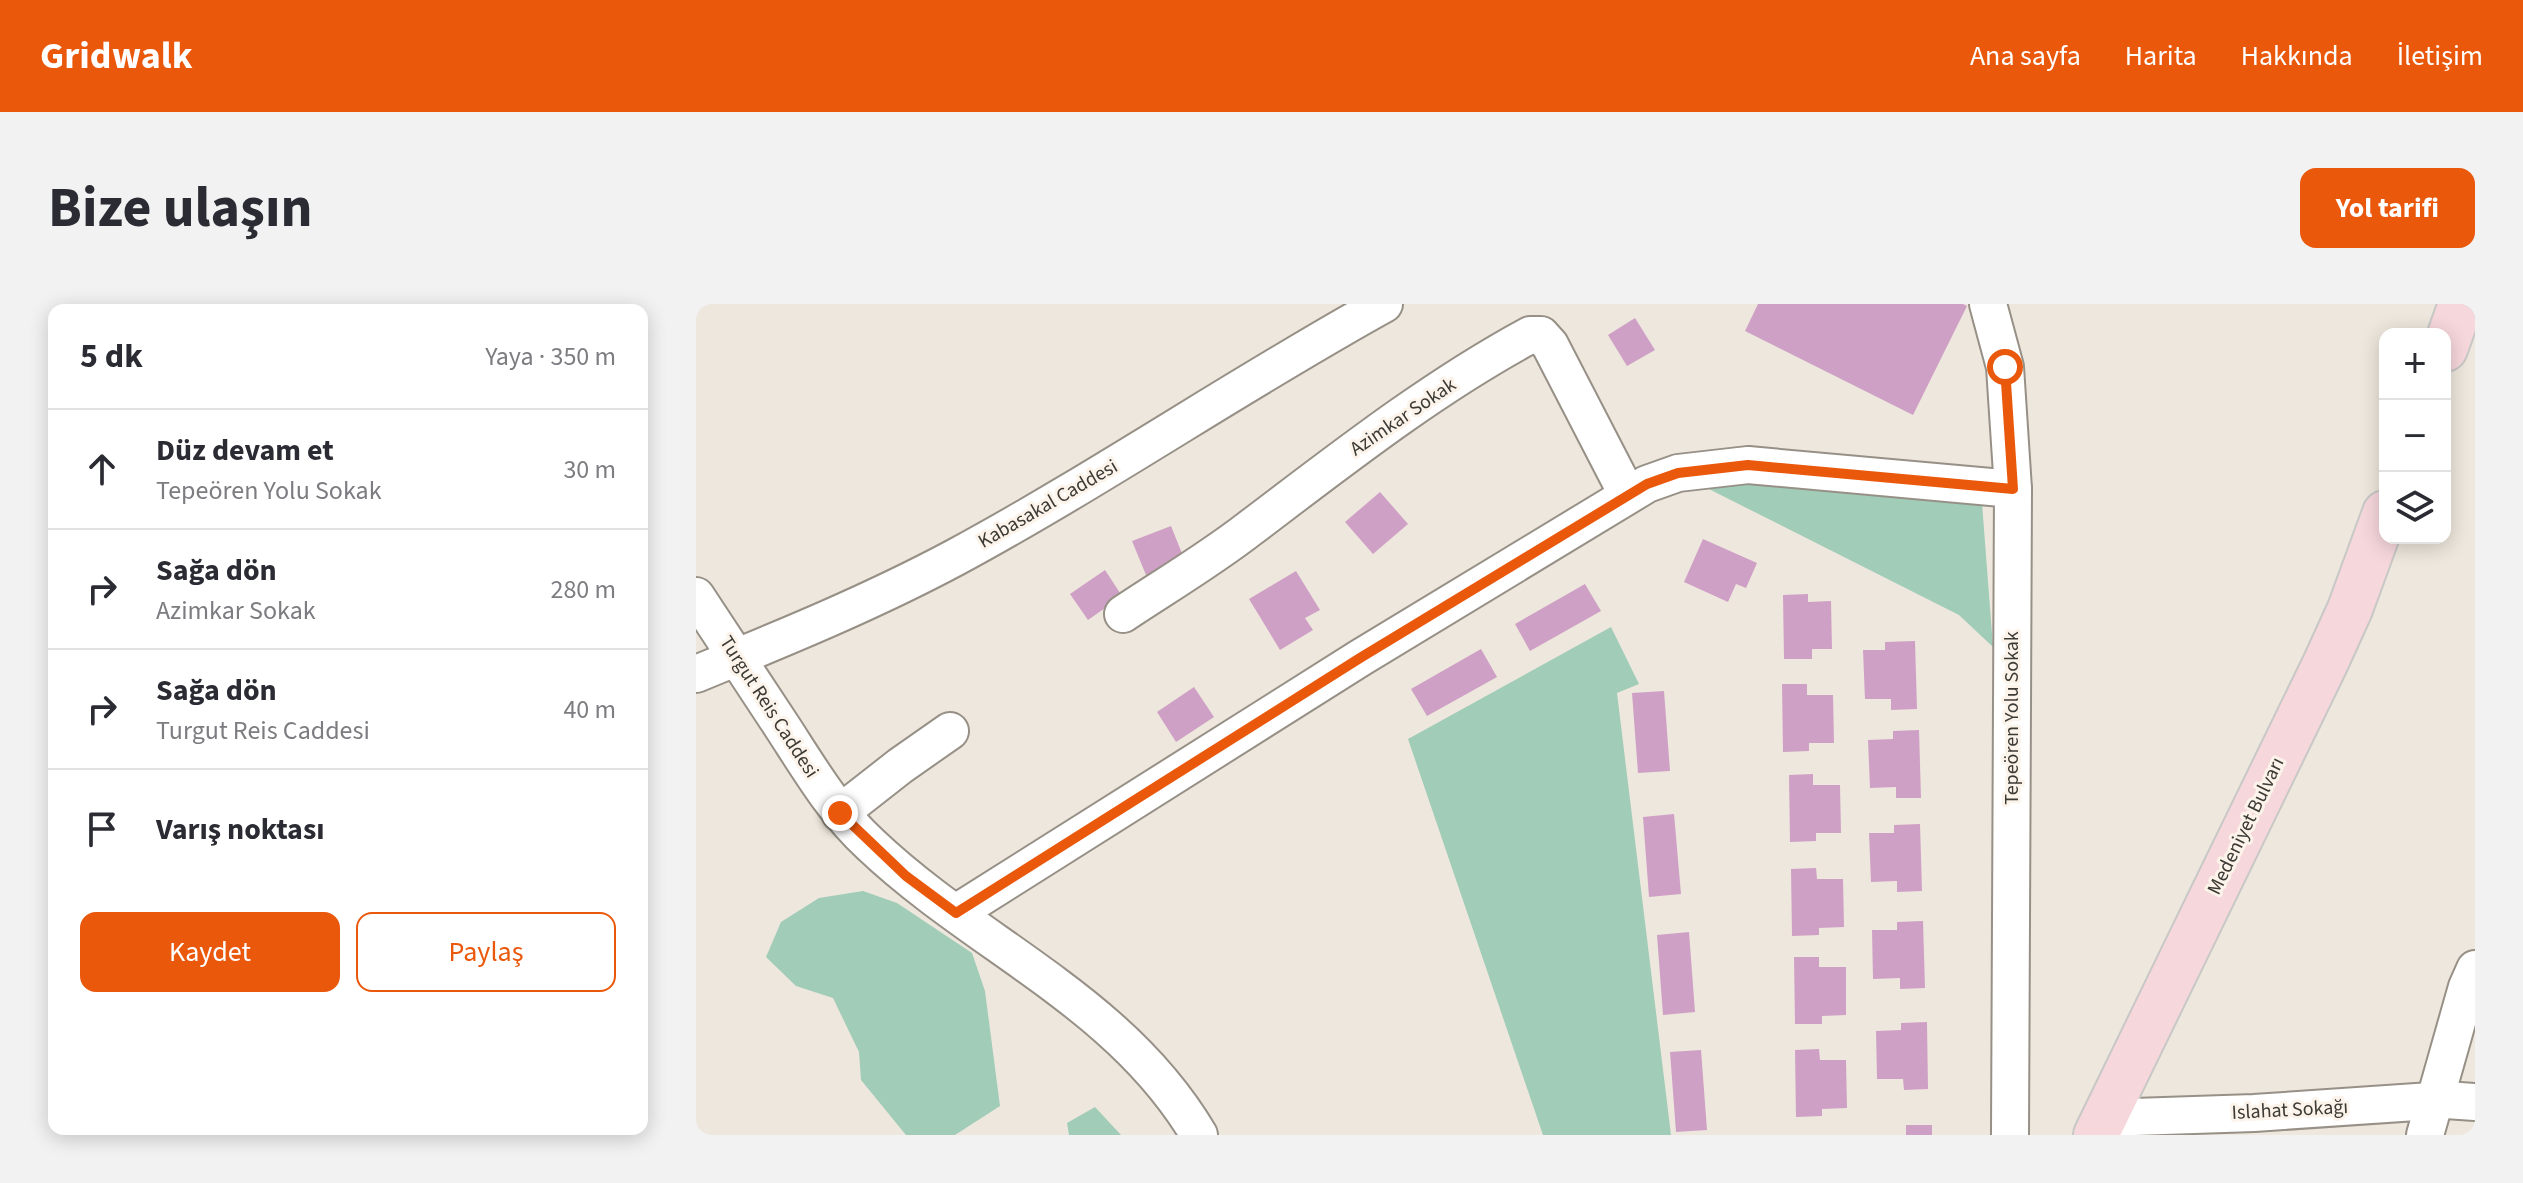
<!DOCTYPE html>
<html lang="tr">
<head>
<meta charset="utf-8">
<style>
	:root { --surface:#fff; --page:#f2f2f3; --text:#2b2b33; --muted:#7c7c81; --line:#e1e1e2; --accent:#ea580c }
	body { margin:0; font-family:"Source Sans 3",sans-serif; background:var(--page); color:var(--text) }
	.controls { position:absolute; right:24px; top:24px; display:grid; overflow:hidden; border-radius:16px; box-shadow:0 4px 20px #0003 }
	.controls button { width:72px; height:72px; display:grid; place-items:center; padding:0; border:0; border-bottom:2px solid var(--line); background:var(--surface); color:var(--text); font:40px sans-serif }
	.stop { position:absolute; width:24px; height:24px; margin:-18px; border:6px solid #ea580c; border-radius:50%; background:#fff }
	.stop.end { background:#ea580c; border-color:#fff; box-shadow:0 2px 8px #0008 }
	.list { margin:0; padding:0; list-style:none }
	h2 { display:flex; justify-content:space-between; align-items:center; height:104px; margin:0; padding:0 32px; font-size:34px }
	h2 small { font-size:26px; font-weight:400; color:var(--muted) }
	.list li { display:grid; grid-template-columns:52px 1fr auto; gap:24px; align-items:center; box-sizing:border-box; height:120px; padding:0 32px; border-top:2px solid var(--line) }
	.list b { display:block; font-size:30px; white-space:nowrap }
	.list p { margin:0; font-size:26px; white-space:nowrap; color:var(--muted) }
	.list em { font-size:26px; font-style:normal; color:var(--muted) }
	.actions { display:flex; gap:16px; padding:24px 32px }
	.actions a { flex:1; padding:18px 0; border:2px solid var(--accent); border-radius:16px; text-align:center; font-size:28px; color:var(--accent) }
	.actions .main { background:var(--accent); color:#fff }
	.icon { flex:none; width:44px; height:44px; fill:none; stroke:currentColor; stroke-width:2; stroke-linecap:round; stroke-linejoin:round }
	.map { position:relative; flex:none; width:1779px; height:831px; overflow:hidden; border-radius:16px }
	header { display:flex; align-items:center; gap:48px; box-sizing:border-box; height:112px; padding:0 40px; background:var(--accent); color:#fff }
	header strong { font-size:38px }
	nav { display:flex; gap:44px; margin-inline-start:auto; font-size:28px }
	.intro { display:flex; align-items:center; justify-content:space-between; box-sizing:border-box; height:192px; padding:0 48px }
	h1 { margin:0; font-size:56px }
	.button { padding:20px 36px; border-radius:16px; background:var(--accent); color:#fff; font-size:28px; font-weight:700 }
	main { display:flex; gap:48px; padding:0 48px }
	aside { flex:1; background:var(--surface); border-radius:16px; box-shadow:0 4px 20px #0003 }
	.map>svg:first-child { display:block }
</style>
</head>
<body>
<header>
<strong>Gridwalk</strong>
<nav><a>Ana sayfa</a><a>Harita</a><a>Hakkında</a><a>İletişim</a></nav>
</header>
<div class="intro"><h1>Bize ulaşın</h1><a class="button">Yol tarifi</a></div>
<main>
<aside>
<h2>5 dk<small>Yaya · 350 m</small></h2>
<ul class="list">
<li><svg class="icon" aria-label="ahead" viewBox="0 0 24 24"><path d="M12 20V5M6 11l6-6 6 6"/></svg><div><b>Düz devam et</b><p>Tepeören Yolu Sokak</p></div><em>30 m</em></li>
<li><svg class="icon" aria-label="right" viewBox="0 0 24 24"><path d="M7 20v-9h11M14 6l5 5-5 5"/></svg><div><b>Sağa dön</b><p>Azimkar Sokak</p></div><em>280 m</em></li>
<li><svg class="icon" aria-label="right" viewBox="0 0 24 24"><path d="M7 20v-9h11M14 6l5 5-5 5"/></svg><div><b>Sağa dön</b><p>Turgut Reis Caddesi</p></div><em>40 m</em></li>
<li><svg class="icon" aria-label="arrive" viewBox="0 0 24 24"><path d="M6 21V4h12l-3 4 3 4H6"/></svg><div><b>Varış noktası</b></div></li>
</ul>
<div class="actions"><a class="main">Kaydet</a><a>Paylaş</a></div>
</aside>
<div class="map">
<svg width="1779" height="831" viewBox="0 0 1779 831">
	<rect width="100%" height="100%" fill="#eee7dd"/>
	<g fill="#a0ccb8">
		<polygon points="1058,177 1286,199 1297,343 1263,311 1001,179"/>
		<polygon points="915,323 943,380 921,389 975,831 847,831 712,435"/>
		<polygon points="167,587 201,599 276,649 289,687 304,802 259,831 210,831 165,776 163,748 137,694 100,682 70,653 85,618 123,594"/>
		<polygon points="399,803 425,831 373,831 371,819"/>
	</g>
	<g fill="#cfa0c5">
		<polygon points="1062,0 1267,0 1271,2 1217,111 1049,27"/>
		<polygon points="939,14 959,46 931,62 912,31"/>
		<polygon points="684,188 712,220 677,250 649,218"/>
		<polygon points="475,222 489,257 450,271 436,237"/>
		<polygon points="1007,235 1061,259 1050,284 1040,280 1032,298 988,278"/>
		<polygon points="409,266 426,292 392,316 374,290"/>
		<polygon points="600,267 624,306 609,314 617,326 584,346 553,295"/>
		<polygon points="889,280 905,307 834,347 819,320"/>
		<polygon points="1112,290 1112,298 1135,297 1136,345 1116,345 1116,355 1088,355 1087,291"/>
		<polygon points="1219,337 1221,405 1195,406 1195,395 1169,395 1167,346 1189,346 1189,338"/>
		<polygon points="785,345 801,373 731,412 715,385"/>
		<polygon points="1086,380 1111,380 1111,391 1137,391 1138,439 1113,439 1113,447 1087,448"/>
		<polygon points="498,383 518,413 480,438 461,408"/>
		<polygon points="968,387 974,467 942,469 936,389"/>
		<polygon points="1223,426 1225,494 1200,494 1200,483 1174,484 1172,436 1197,435 1197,427"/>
		<polygon points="1117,470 1117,481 1144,481 1145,529 1120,529 1120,537 1094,538 1093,471"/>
		<polygon points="978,510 985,590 953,593 947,513"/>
		<polygon points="1224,520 1226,587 1201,588 1201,577 1175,578 1173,529 1198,529 1198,521"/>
		<polygon points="1120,564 1121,575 1147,575 1148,623 1123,624 1123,631 1096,632 1095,565"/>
		<polygon points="1227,617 1229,684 1204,685 1204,674 1177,675 1176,626 1201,626 1201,618"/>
		<polygon points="993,628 999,708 967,711 961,631"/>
		<polygon points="1098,653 1123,653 1123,663 1150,663 1150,711 1126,712 1126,720 1099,720"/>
		<polygon points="1231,718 1232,785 1208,786 1207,775 1181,775 1180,727 1205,726 1205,719"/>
		<polygon points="1123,745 1124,756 1150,756 1151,804 1126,805 1126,812 1100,813 1099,746"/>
		<polygon points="1005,746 1011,826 980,828 974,748"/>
		<rect x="1210" y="821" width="26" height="10"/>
	</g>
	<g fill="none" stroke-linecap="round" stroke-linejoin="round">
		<g stroke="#979086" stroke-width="40">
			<g id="minor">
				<polyline points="1292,0 1309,63 1317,185 1314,831"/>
				<path d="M0 292C29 336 58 380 87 424 113 464 138 507 174 540 281 642 424 697 503 831"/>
				<path d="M427 310C469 282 513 256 553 225 643 157 734 85 834 31H845L854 41 931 190"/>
				<path d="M0 370C88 334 176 298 260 253 406 174 543 80 688 0"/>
				<polyline points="144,509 204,462 254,427"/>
				<polyline points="260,609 664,354 951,180 982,169 1052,161 1317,185"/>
				<polyline points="1408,814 1558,809 1750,796 1779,798"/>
				<polyline points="1729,831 1771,683 1779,665"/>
			</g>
		</g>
		<g stroke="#c8c8c6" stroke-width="48">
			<g id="major">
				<polyline points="1749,45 1765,0"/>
				<polyline points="1400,831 1629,360 1654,305 1689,209"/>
			</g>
		</g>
		<use href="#minor" stroke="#fff" stroke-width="36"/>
		<use href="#major" stroke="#f6d7dc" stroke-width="44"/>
	</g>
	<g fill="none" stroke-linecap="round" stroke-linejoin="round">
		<polyline stroke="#ea580c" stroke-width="10" points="144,509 210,572 260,609 664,354 951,180 982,169 1052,161 1317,185 1309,63"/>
	</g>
	<g text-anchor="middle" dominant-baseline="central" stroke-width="6" stroke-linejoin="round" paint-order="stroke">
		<g font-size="20" fill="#3c3a35" stroke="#fcf4ea">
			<text transform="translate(707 113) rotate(-34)">Azimkar Sokak</text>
			<text transform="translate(352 200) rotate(-30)">Kabasakal Caddesi</text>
			<text transform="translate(73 403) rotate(57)">Turgut Reis Caddesi</text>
			<text transform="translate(1316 414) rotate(-90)">Tepeören Yolu Sokak</text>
			<text transform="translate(1550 522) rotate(-64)">Medeniyet Bulvarı</text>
			<text transform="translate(1594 806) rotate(-3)">Islahat Sokağı</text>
		</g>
	</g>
</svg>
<div class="controls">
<button>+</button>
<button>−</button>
<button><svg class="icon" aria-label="layers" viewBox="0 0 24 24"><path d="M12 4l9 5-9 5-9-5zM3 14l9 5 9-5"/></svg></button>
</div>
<div class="stop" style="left:1309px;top:63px"></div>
<div class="stop end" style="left:144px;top:509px"></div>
</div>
</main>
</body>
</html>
